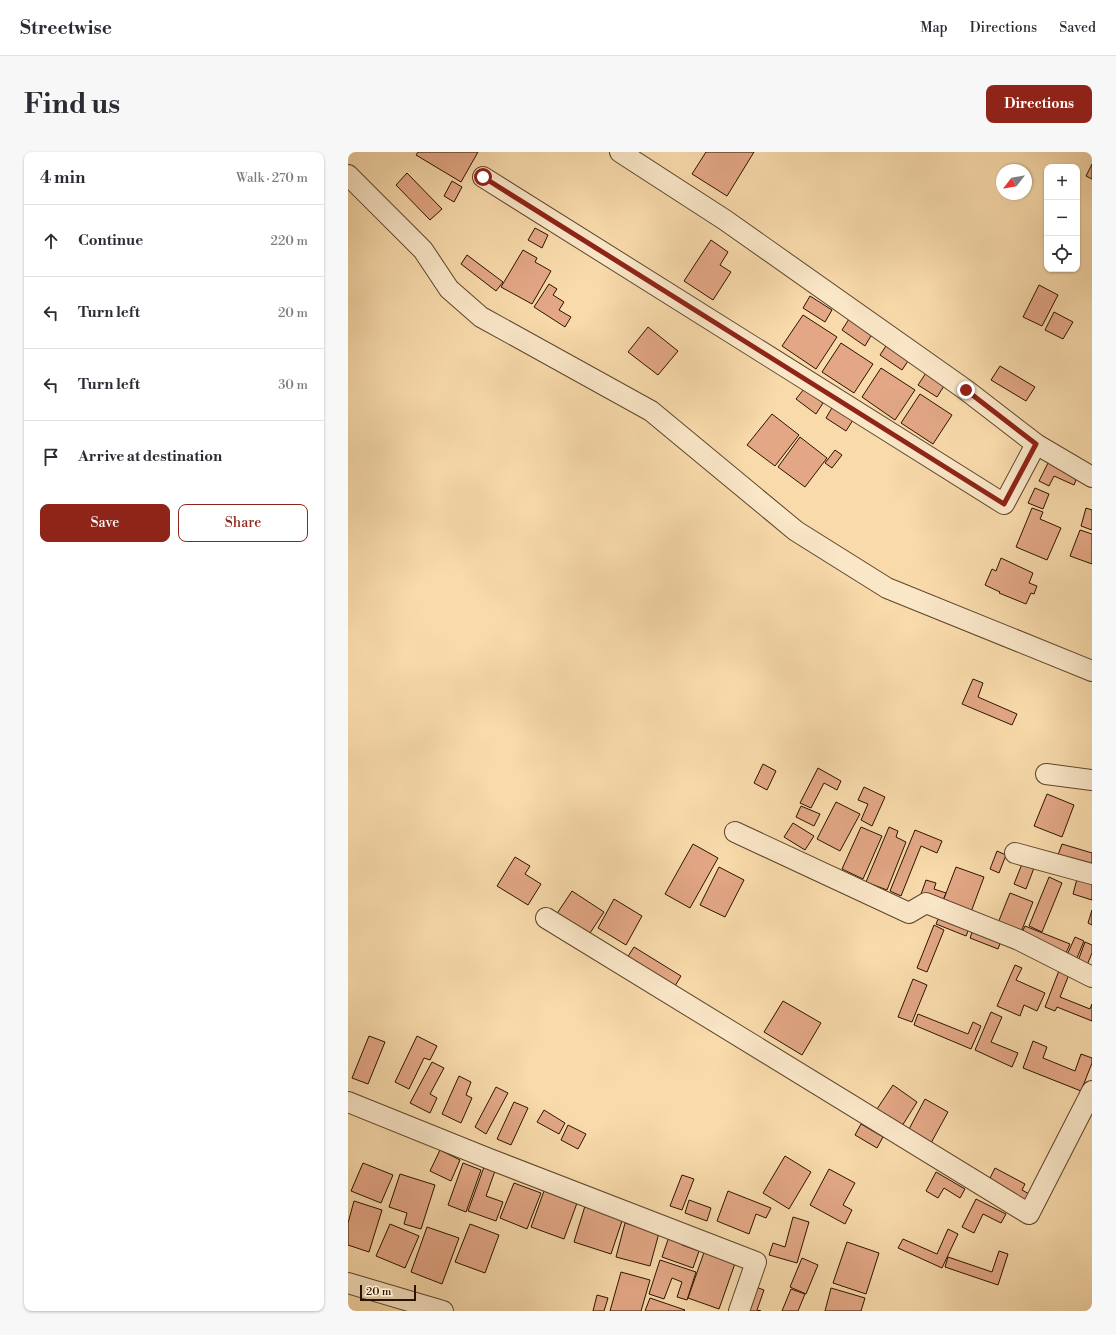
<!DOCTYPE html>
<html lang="en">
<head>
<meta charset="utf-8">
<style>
	:root { --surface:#fff; --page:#f7f7f7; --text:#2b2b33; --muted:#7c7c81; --line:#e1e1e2; --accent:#8f2418 }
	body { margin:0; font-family:"Libre Bodoni",serif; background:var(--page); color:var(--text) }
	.controls { position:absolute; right:12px; top:12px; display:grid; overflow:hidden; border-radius:8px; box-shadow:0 1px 3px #0004 }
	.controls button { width:36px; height:36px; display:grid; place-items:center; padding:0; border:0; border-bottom:1px solid var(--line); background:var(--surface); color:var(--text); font:20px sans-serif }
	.compass { position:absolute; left:648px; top:12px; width:36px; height:36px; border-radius:50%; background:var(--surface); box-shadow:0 1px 3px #0004; rotate:239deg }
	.scale { position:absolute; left:12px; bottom:10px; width:56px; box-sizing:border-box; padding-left:4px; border:2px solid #2b1300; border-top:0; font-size:11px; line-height:14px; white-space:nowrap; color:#2b1300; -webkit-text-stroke:3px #fae7c8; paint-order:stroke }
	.stop { position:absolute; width:12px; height:12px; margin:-9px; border:3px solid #8f2418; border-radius:50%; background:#fff }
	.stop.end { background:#8f2418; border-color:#fff; box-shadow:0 1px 4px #0008 }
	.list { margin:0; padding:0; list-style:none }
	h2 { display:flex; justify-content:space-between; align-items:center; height:52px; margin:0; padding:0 16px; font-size:17px }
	h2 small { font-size:13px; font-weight:400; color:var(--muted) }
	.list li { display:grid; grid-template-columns:26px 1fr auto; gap:12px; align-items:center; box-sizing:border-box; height:72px; padding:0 16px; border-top:1px solid var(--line) }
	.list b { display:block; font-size:15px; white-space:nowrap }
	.list em { font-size:13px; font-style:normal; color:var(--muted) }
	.actions { display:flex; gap:8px; padding:12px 16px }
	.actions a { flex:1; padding:9px 0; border:1px solid var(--accent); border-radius:8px; text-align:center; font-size:14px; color:var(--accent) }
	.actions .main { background:var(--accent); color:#fff }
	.icon { flex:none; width:22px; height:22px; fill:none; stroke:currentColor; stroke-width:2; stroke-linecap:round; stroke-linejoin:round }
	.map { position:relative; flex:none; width:744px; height:1159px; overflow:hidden; border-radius:8px }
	header { display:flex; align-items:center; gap:24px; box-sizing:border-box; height:56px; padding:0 20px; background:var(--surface); border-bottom:1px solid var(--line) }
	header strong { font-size:19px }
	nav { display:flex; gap:22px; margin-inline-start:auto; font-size:14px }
	.intro { display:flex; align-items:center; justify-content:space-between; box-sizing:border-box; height:96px; padding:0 24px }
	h1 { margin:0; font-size:28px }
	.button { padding:10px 18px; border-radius:8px; background:var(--accent); color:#fff; font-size:14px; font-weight:700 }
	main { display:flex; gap:24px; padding:0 24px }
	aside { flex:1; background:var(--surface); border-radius:8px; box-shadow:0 1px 3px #0004 }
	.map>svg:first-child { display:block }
</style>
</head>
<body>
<header>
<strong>Streetwise</strong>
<nav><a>Map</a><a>Directions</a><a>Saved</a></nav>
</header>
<div class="intro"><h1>Find us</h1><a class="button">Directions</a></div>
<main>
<aside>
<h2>4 min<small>Walk · 270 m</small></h2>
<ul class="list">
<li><svg class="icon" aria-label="ahead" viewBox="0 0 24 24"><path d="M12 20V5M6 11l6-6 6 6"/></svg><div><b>Continue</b></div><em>220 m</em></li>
<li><svg class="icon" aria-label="left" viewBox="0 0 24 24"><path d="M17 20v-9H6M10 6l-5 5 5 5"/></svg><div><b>Turn left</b></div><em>20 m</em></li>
<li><svg class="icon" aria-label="left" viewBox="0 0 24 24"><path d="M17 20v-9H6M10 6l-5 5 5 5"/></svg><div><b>Turn left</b></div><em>30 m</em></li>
<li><svg class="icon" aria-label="arrive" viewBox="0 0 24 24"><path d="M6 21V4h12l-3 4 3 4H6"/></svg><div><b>Arrive at destination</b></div></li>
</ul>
<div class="actions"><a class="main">Save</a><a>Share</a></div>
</aside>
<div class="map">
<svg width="744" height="1159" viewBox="0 0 744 1159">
	<rect width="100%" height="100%" fill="#f8daab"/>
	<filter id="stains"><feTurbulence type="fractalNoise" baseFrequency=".005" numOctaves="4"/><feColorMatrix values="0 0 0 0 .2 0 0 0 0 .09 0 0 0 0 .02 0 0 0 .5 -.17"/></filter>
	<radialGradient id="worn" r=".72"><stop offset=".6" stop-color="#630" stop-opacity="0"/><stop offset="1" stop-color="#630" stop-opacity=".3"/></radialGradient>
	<g fill="#e3a785" stroke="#2b1300">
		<polygon points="70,0 130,0 113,30 68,3"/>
		<polygon points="358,0 406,0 379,44 344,22"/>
		<polygon points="744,12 744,27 738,24"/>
		<polygon points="59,21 94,57 82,68 48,33"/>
		<polygon points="104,29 114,35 106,50 96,44"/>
		<polygon points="187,76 200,83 194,96 180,88"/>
		<polygon points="363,88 380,100 372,113 383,120 365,148 336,129"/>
		<polygon points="175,98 189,106 187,110 203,119 184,152 153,135"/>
		<polygon points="119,103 155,130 148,139 113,112"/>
		<polygon points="201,132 209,137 205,143 216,150 211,158 223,165 217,175 186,155"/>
		<polygon points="691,133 710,143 694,174 675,165"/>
		<polygon points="462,144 484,158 477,170 455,156"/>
		<polygon points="706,160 725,170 715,187 697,178"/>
		<polygon points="455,163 489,185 468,217 434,194"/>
		<polygon points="501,167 524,182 517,194 494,178"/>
		<polygon points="300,175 330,199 310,223 280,200"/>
		<polygon points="493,191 525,212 506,241 474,220"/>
		<polygon points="540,191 562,206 554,218 532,203"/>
		<polygon points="652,214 687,235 678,249 643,228"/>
		<polygon points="533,216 567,238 547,268 514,245"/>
		<polygon points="578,221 596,234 589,245 570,233"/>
		<polygon points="456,237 475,251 468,262 448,247"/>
		<polygon points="572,242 604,263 585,292 553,271"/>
		<polygon points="485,254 505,268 498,279 478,266"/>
		<polygon points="424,262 451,283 427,314 399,293"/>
		<polygon points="452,285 479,306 457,335 430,315"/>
		<polygon points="487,298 494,303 484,316 477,311"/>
		<polygon points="701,309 730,323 726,333 706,324 701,334 691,329"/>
		<polygon points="687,336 701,342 695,357 680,351"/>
		<polygon points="684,356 695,360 692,367 713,376 699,408 668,395"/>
		<polygon points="738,356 744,358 744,378 733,374"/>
		<polygon points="732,378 744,382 744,412 722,404"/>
		<polygon points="653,406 685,421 681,431 689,434 686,442 683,441 678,452 651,441 652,440 637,433 644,417 648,419"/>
		<polygon points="625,527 635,531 630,545 669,562 664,573 614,552"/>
		<polygon points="415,612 428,619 419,638 406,631"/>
		<polygon points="470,616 493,629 489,638 476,631 463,656 452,651"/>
		<polygon points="516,635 537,645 524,674 513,668 520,652 510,648"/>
		<polygon points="699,642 726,653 714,685 686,674"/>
		<polygon points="488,650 512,662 492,699 469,687"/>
		<polygon points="453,654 472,662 466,674 448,665"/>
		<polygon points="445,671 466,684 457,698 436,685"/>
		<polygon points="513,675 534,684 515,727 494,717"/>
		<polygon points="541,675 550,679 548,685 558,690 539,738 518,730"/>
		<polygon points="567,678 594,689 589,701 573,694 553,744 542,739"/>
		<polygon points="345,692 370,706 342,756 317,742"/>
		<polygon points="714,692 744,701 744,714 710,703"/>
		<polygon points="649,699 658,703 651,721 642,717"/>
		<polygon points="167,705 182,714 177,722 193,732 180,753 149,734"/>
		<polygon points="674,712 686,716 678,737 666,732"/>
		<polygon points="371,715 396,728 377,765 352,753"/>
		<polygon points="608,715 636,725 623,760 595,749"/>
		<polygon points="701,725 714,731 694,780 681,774"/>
		<polygon points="729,727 744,732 744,748 725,742"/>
		<polygon points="578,728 588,731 586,737 598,741 594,750 573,742"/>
		<polygon points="224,739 256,760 238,787 206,766"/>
		<polygon points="662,741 685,750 673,780 650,771"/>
		<polygon points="266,747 294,764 278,793 250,776"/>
		<polygon points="744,758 744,773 740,771"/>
		<polygon points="593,760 623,772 618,784 588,772"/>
		<polygon points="627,772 655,784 650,797 622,786"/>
		<polygon points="586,773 596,778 579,820 569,816"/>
		<polygon points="677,774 722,792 718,801 673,783"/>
		<polygon points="727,785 736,789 729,806 719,803"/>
		<polygon points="737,790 744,793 744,801 739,813 730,809"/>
		<polygon points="286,795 333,824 324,839 277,809"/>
		<polygon points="667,813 674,816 668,828 697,841 689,859 676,853 672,864 649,854"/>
		<polygon points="712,816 722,820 712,845 742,857 744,852 744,869 709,855 707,859 697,855"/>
		<polygon points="565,827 579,833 564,870 550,865"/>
		<polygon points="435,849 473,871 454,903 416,880"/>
		<polygon points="643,860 654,865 643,890 670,901 664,915 627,898"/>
		<polygon points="570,862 620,882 625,870 633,874 623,897 566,873"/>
		<polygon points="21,884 37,890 20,932 4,926"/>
		<polygon points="69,884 89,894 82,908 76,906 61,937 47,930"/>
		<polygon points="685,889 699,895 695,906 727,919 733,902 744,906 744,911 733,939 675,916"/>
		<polygon points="84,910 96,916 82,942 89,946 82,961 62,951"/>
		<polygon points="111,924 123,930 118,943 124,946 113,971 94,962"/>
		<polygon points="545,933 569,950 554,974 529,957"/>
		<polygon points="148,935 160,941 138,982 127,975"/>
		<polygon points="577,947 600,960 583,991 560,979"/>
		<polygon points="166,950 180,956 163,993 149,987"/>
		<polygon points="196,958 217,971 211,982 189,970"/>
		<polygon points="513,972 535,985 529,996 507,983"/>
		<polygon points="220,973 238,982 230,997 213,988"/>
		<polygon points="92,998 112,1008 103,1029 82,1019"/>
		<polygon points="437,1004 463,1020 441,1057 415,1041"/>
		<polygon points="15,1011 45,1023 33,1051 3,1039"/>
		<polygon points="115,1011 133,1018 118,1060 100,1053"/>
		<polygon points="136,1015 147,1019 138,1044 155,1050 148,1069 120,1059"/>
		<polygon points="647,1016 677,1032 674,1038 683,1043 679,1049 641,1028"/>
		<polygon points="481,1017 507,1031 495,1053 504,1058 497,1072 462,1053"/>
		<polygon points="588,1020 617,1037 612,1046 596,1036 590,1046 578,1039"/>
		<polygon points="52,1022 87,1033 73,1077 56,1072 59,1061 41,1055"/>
		<polygon points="334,1023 346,1027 334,1058 322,1054"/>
		<polygon points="166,1031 193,1041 179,1077 152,1066"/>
		<polygon points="196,1039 229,1051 216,1087 183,1075"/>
		<polygon points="380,1039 423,1056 418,1066 408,1062 401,1082 369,1069"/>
		<polygon points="628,1047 658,1062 653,1071 635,1062 626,1081 614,1075"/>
		<polygon points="341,1048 363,1056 359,1069 337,1061"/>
		<polygon points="6,1049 34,1058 21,1100 0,1093 0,1071"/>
		<polygon points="237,1054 275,1066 263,1102 226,1090"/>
		<polygon points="445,1065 461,1070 449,1111 421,1103 425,1091 437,1095"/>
		<polygon points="277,1071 311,1081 302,1114 268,1105"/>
		<polygon points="42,1072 71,1084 57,1116 28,1104"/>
		<polygon points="122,1072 151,1083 137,1121 107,1110"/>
		<polygon points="79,1075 111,1086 94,1132 63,1120"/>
		<polygon points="600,1077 610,1082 594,1116 550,1096 555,1087 589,1102"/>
		<polygon points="323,1079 337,1083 334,1093 351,1099 345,1116 314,1105"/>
		<polygon points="499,1090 531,1101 518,1142 485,1131"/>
		<polygon points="359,1092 390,1103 371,1157 340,1146"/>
		<polygon points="651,1099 660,1102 650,1133 597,1115 600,1105 644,1120"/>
		<polygon points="454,1106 470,1113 458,1142 442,1135"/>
		<polygon points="312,1108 348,1120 339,1148 329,1145 334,1130 324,1126 316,1147 301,1142"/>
		<polygon points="273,1120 302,1128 293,1159 262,1159"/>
		<polygon points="405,1134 416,1138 409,1158 413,1159 397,1159"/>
		<polygon points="483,1136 517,1146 513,1159 477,1159"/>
		<polygon points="443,1137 457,1142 450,1159 434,1159"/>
		<polygon points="249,1143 260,1146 256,1159 245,1159"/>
		<polygon points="302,1146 337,1158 336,1159 297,1159"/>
	</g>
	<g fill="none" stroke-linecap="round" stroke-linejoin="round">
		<g stroke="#5e452b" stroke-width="22">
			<g id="minor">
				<polyline points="272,0 377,68 618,238 688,292 744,325"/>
				<polyline points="0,23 75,98 101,137 133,165 303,259 448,379 539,436 744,519"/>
				<polyline points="135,25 656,352 688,292"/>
				<polyline points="698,622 744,628"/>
				<polyline points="387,680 561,761 578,751 671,788 744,825"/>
				<polyline points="667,701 744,722"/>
				<polyline points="198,766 681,1062 744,939"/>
				<polyline points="0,950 139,1006 408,1110 391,1159"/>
				<polyline points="0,1131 95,1159"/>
			</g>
		</g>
		<use href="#minor" stroke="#fae7c8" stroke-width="20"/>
	</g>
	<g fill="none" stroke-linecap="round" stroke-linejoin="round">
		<polyline stroke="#8f2418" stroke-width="5" points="135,25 656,352 688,292 618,238"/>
	</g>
	<rect width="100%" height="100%" filter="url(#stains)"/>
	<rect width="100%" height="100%" fill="url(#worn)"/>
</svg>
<div class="controls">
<button>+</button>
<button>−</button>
<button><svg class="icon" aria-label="locate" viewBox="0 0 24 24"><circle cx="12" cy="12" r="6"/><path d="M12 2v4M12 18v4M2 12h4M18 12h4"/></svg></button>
</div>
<svg class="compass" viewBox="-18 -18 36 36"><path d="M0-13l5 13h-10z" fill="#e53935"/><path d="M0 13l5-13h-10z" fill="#7c7c81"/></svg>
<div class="scale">20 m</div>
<div class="stop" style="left:135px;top:25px"></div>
<div class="stop end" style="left:618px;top:238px"></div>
</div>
</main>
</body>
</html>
